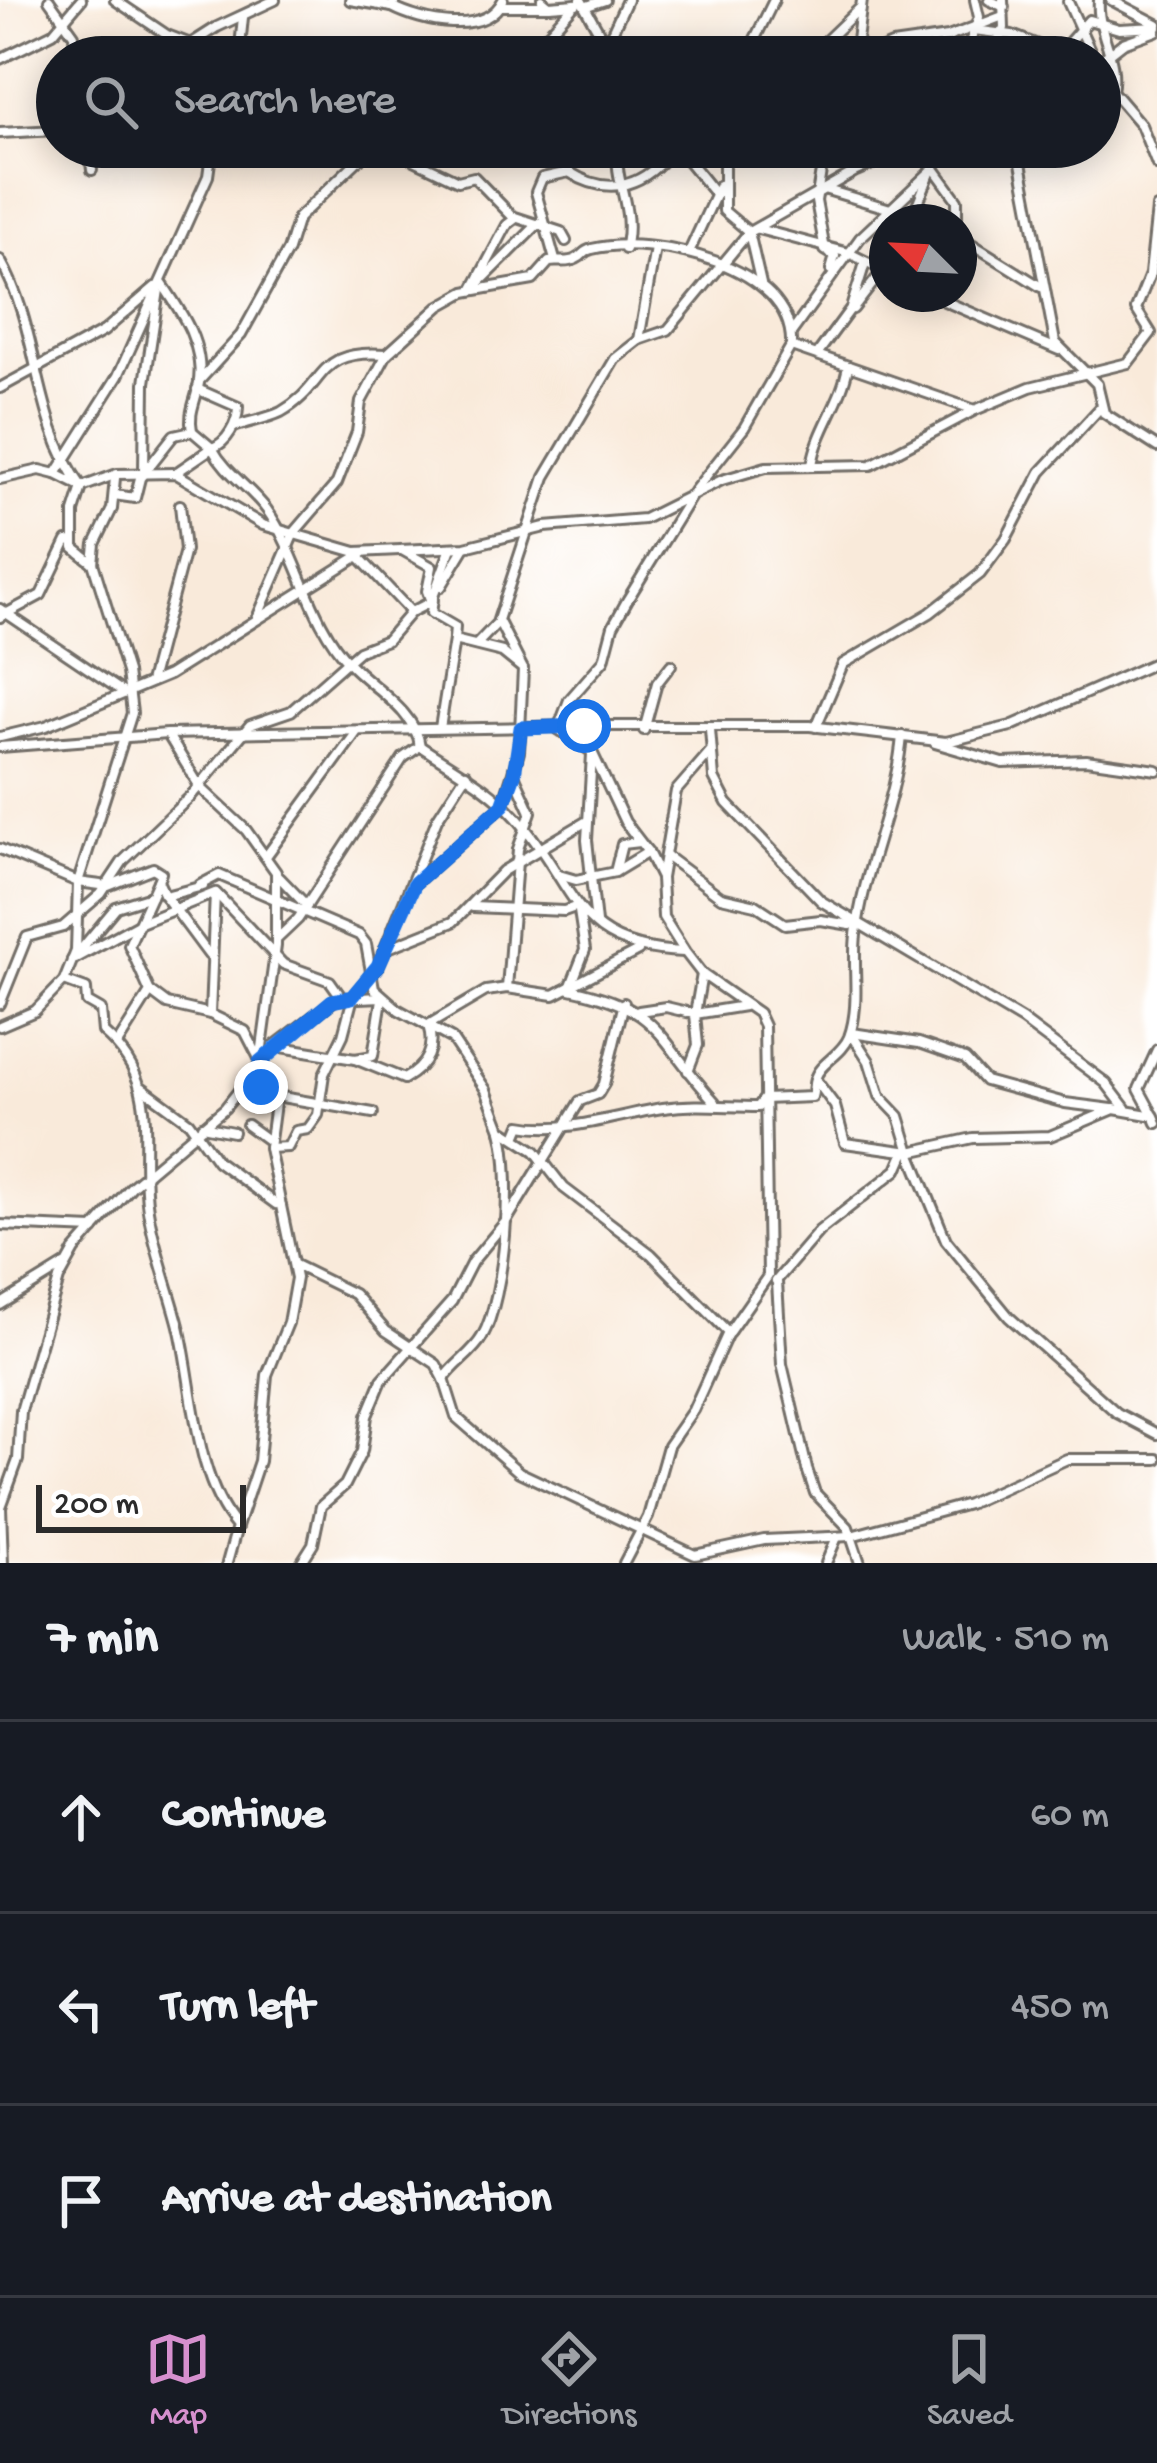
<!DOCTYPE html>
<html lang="en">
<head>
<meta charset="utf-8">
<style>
	:root { --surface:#171b24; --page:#20242c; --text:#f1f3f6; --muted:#9ea1a6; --line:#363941; --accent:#d690ce }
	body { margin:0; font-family:"Gochi Hand",sans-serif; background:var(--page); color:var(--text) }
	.compass { position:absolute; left:869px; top:204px; width:108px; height:108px; border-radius:50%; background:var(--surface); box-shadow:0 6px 30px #0003; rotate:294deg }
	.scale { position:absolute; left:36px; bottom:30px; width:210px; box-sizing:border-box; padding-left:12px; border:6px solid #2b2b2b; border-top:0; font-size:33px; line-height:42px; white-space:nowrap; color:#2b2b2b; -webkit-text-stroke:9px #fff; paint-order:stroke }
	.stop { position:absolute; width:36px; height:36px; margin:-27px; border:9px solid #1a73e8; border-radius:50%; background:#fff }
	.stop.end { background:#1a73e8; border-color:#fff; box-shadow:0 3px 12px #0008 }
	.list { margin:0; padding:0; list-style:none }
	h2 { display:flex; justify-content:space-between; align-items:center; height:156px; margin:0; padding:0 48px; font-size:51px }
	h2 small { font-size:39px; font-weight:400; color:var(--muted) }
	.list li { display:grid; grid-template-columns:78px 1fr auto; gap:36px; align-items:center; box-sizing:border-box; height:192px; padding:0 48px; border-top:3px solid var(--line) }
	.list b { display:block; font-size:45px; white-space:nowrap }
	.list em { font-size:39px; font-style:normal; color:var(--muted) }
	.icon { flex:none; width:66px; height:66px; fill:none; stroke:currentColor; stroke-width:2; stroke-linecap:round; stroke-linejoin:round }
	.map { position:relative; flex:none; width:1157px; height:1563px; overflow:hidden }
	.search { position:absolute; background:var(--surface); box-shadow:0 6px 30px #0003; left:36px; right:36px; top:36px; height:132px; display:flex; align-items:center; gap:30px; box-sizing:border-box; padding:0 42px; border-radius:66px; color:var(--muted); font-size:45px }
	.sheet { height:732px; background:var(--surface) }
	nav { display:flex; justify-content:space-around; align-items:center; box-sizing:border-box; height:168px; border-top:3px solid var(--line); background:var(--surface); font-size:33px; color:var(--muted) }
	nav a { display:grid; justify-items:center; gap:6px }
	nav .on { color:var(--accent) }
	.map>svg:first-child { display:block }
</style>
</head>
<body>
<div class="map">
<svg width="1157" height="1563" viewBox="0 0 1157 1563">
	<rect width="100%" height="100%" fill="#fff"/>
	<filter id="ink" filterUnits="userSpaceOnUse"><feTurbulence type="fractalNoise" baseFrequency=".00833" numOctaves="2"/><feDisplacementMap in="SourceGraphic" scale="24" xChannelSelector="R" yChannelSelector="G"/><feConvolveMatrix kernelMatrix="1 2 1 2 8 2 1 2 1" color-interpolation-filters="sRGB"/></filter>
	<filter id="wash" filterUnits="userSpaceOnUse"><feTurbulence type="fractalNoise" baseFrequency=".004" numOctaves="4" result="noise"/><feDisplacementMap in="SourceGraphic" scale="48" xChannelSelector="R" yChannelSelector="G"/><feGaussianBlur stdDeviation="2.7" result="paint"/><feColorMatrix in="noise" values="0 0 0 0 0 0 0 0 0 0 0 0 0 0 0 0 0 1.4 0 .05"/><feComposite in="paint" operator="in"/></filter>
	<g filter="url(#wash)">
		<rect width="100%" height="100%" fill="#f9eada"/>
	</g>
	<g filter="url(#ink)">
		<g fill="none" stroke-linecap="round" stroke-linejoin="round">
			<g stroke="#736e68" stroke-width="14">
				<g id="minor">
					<polyline points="49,0 74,35 75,57"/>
					<polyline points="115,0 167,35 225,57"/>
					<polyline points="350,0 392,7"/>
					<path d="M396 0 392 7C421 22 485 37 503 0"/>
					<polyline points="542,0 549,6 576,4"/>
					<polyline points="581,0 613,57"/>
					<polyline points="989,0 1004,7"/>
					<path d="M1099 0C1096 33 1119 57 1112 91L1141 125 1157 165"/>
					<polyline points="1111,0 1157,24"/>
					<polyline points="1068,2 1093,57"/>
					<polyline points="501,6 549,6"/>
					<polyline points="587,6 605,0"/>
					<polyline points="974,30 1012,35 1069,57"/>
					<polyline points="608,41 627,0"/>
					<polyline points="1058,55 1089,20 1119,29 1157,27"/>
					<polyline points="170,57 217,27 275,0"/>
					<polyline points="239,57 243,17"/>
					<polyline points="527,57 575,4"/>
					<polyline points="746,57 774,0"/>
					<polyline points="809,57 859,9"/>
					<polyline points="855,57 862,0"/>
					<polyline points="864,57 892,45 948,37 1003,16"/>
					<polyline points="965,57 979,17 975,0"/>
					<polyline points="980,57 996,42"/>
					<polyline points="993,57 1004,28 1003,0"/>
					<polyline points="0,59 53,33 81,0"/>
					<polyline points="1100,61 1123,43 1156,31"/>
					<polyline points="1100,72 1111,90"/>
					<polyline points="0,133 57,130"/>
					<polyline points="89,147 92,170"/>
					<polyline points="387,147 458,181 474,177 512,216 561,232 566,241"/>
					<path d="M617 147C615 186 635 210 625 249"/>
					<polyline points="677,147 716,195"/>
					<polyline points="724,147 724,211 749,232 761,284"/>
					<polyline points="825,147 816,201 825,250 835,256 831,270"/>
					<polyline points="1018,147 1055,342 1097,384 1104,413 1157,447"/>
					<polyline points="933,167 957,200 957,222"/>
					<polyline points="827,190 934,222"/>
					<polyline points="516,218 507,225 473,289 538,224"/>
					<polyline points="910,222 930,173"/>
					<polyline points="758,229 849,253 887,272"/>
					<polyline points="959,236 1041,287"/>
					<polyline points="689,252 720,185"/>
					<path d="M0 260C41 331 32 419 82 487L74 512V548L93 563"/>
					<path d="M555 260 536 192 542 178 569 172C610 198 646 186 674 147"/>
					<path d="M161 282C182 313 204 344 199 383 196 402 188 412 192 431"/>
					<polyline points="928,294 1059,350"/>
					<polyline points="853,309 887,265"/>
					<polyline points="792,332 860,238 931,171 946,147"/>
					<polyline points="639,340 655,248"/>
					<polyline points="791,346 975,410 1030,387 1128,363 1151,333 1136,309 1150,274 1157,208"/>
					<polyline points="818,353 851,308 865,263"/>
					<polyline points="199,381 241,335 288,250 298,218 372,147"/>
					<polyline points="0,388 104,331 155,287"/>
					<path d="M234 427C249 421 267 419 281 412 329 385 313 348 387 354"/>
					<path d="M812 465C818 428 842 402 848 366"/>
					<polyline points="144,472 145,383 159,290"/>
					<path d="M177 472 212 448C226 474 250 487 267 510 300 557 309 622 350 664 373 688 416 712 420 746 454 769 488 786 516 817 579 888 571 948 684 952"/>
					<polyline points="56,474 82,487 117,474 175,473 263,525 356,552 465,547 545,527 644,519 722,480 766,467 871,465 975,410"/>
					<polyline points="0,479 40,470 56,474 118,376 208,176 212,147"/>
					<path d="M114 495 135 498 140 478 174 435 192 431 212 448C227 443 238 423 238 407L197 389"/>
					<polyline points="402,550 432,567 427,591 431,602 451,548"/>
					<polyline points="359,557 411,612"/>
					<polyline points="441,587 464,549"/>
					<polyline points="433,600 431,613 455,627 454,640"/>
					<polyline points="0,609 123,692"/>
					<polyline points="0,617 41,595 67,541 73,542"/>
					<path d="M257 618 294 533 337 483 357 432 361 402 387 354 440 306 465 292 533 280 549 262C558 260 567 264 576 259 586 254 581 252 592 249 653 234 795 265 791 346L744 428 695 490 628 599 613 626 604 660 569 700 558 729 592 752 625 822 648 852 661 878 663 917 685 952 702 974 758 1013 764 1026 768 1276 727 1335 693 1410 668 1446 648 1517 624 1563"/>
					<polyline points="476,645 498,622"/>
					<polyline points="523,669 498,620 545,477 615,359 639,340 668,330 749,232 856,171 912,147"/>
					<polyline points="150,682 185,550 180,505"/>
					<polyline points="816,727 843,664 930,613 980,574 1006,539 1041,472 1101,407"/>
					<polyline points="710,729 714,778 727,803 821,901 1022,1020 1106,1083 1125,1108"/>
					<polyline points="644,730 657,683 671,665"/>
					<polyline points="168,735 200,787 246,830 276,872 276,946 258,1077 261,1087 276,1096 269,1148 296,1278 288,1323 267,1375 259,1461 237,1527"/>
					<polyline points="0,737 46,726 169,675 363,553"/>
					<polyline points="935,743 1003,763 1086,760 1157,770"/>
					<polyline points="0,747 167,734 584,726 810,726 946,742 1011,726 1157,662"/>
					<polyline points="592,754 587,840 596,923"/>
					<polyline points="0,849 78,882 108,886 153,868 161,873 158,881 165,896 203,886"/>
					<polyline points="267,855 356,733"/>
					<polyline points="666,856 721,897 756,905 785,924 821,920 850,925"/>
					<polyline points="615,872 648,852"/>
					<polyline points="559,875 576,880 615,872 622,844 639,842"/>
					<polyline points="280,878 307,906"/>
					<polyline points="661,878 676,791 710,752"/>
					<polyline points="415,883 503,805 519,752 523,669 502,652 454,640 440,728"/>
					<polyline points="200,885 219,875 359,935 366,944 374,988 399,1010 452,1039 486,1090 501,1129 535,1151 564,1188 651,1254 729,1333"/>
					<polyline points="216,893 283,964 330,981 342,998"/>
					<polyline points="151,896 116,907 72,960 138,924 215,893 210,1014 245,1031 260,1060"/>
					<polyline points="165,896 209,955"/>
					<polyline points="473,907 564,911 578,906"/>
					<polyline points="277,939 298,919 403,758 420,746"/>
					<polyline points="388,948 453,922 503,871 587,821"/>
					<path d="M64 981 86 989 87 1002 101 1010 103 1032C165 1085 137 1144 148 1210 154 1249 169 1287 179 1326 194 1388 194 1478 237 1527L227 1563"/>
					<polyline points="507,988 518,849 531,812 515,777"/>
					<polyline points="570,988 585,950 579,911"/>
					<path d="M570 989C664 1009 656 1038 715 1102"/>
					<polyline points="151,992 167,1004 210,1014"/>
					<polyline points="0,1004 27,937 63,927 101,894 123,861 191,796 250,725 291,711 359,651 387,640 411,612 431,602"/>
					<polyline points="639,1011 666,1007 695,1014 744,1006"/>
					<polyline points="430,1024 486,991 507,988 554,995 638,951"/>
					<polyline points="0,1026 35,1011 64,981 76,951 78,882 132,713 127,672 93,563 95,544 112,509 115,478"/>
					<polyline points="851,1033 869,1061 880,1096 899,1116 910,1152 973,1138 1050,1136 1114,1109 1154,1116 1157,1123"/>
					<polyline points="852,1033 919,1043 965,1059 985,1081 1065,1103 1112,1109"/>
					<polyline points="118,1043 150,992 129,945 158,881"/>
					<polyline points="275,1046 355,1059 373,1056 382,999"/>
					<path d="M355 1059 404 1079C425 1067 436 1050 428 1025"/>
					<polyline points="688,1071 698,1045 695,1014 702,974"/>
					<polyline points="815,1079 835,1106 845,1143 910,1152 946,1240 1009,1317 1117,1413 1157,1434"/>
					<polyline points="140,1086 189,1122 217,1161 276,1204"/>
					<polyline points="276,1096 373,1113"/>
					<polyline points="1153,1115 1139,1089 1157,1050"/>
					<polyline points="247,1125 269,1141"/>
					<polyline points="202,1126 233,1132"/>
					<path d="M516 1137 521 1125C566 1134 616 1115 663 1108 696 1103 725 1107 758 1107L764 1099 812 1097C814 1091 813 1085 815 1079 819 1063 842 1055 849 1037 861 1004 852 968 856 935 864 866 896 805 902 736"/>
					<polyline points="269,1148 288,1147 296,1131 308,1129 318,1115 324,1074 343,1035 353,997 378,966 437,819 466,774"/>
					<polyline points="0,1225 94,1229"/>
					<path d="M295 1265 354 1294 386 1331 436 1364 444 1379C455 1363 473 1353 482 1337 505 1297 514 1175 501 1131"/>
					<polyline points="776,1281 819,1231 897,1170 904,1154"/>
					<polyline points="777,1282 782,1364 807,1469 815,1493 848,1527 860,1563"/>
					<polyline points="0,1305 65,1265"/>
					<polyline points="444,1379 456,1417 519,1472 695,1555 764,1540 851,1536"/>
					<polyline points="851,1536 968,1504 1067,1459 1157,1459"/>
					<polyline points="3,1563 1,1507 18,1460 21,1411 59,1279 75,1250 131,1187 225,1108 274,1046 336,999 382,997"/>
					<polyline points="301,1563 313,1544 321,1506 345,1485 362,1451 367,1416 382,1380 452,1301 472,1262 507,1220 580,1101 598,1094 604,1084 624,1003"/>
					<polyline points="826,1563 837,1537"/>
				</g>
			</g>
			<use href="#minor" stroke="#fff" stroke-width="8"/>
		</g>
	</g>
	<g fill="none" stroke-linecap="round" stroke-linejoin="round" filter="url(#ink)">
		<polyline stroke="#1a73e8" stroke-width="15" points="261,1087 260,1062 332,1001 352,997 378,966 415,883 503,805 514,775 521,728 584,726"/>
	</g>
</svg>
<svg class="compass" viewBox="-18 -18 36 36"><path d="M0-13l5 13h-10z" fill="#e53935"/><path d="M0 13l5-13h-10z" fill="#9ea1a6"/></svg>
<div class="scale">200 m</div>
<div class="stop" style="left:584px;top:726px"></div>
<div class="stop end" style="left:261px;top:1087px"></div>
<div class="search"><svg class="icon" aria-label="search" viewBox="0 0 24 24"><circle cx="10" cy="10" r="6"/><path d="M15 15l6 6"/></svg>Search here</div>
</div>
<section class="sheet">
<h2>7 min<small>Walk · 510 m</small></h2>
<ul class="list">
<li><svg class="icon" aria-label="ahead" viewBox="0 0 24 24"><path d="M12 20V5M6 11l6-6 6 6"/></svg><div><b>Continue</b></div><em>60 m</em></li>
<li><svg class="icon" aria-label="left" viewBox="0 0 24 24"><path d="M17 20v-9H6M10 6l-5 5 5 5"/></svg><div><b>Turn left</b></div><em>450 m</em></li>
<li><svg class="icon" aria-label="arrive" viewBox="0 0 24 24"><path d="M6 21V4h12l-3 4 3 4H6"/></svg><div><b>Arrive at destination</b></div></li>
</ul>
</section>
<nav>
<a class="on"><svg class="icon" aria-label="map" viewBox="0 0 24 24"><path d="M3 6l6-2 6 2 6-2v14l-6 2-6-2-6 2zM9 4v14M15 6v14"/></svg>Map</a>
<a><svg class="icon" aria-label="directions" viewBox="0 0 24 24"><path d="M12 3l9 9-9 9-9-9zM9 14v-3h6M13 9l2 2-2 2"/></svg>Directions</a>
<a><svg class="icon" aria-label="saved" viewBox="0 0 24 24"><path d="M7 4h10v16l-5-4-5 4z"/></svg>Saved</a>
</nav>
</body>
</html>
